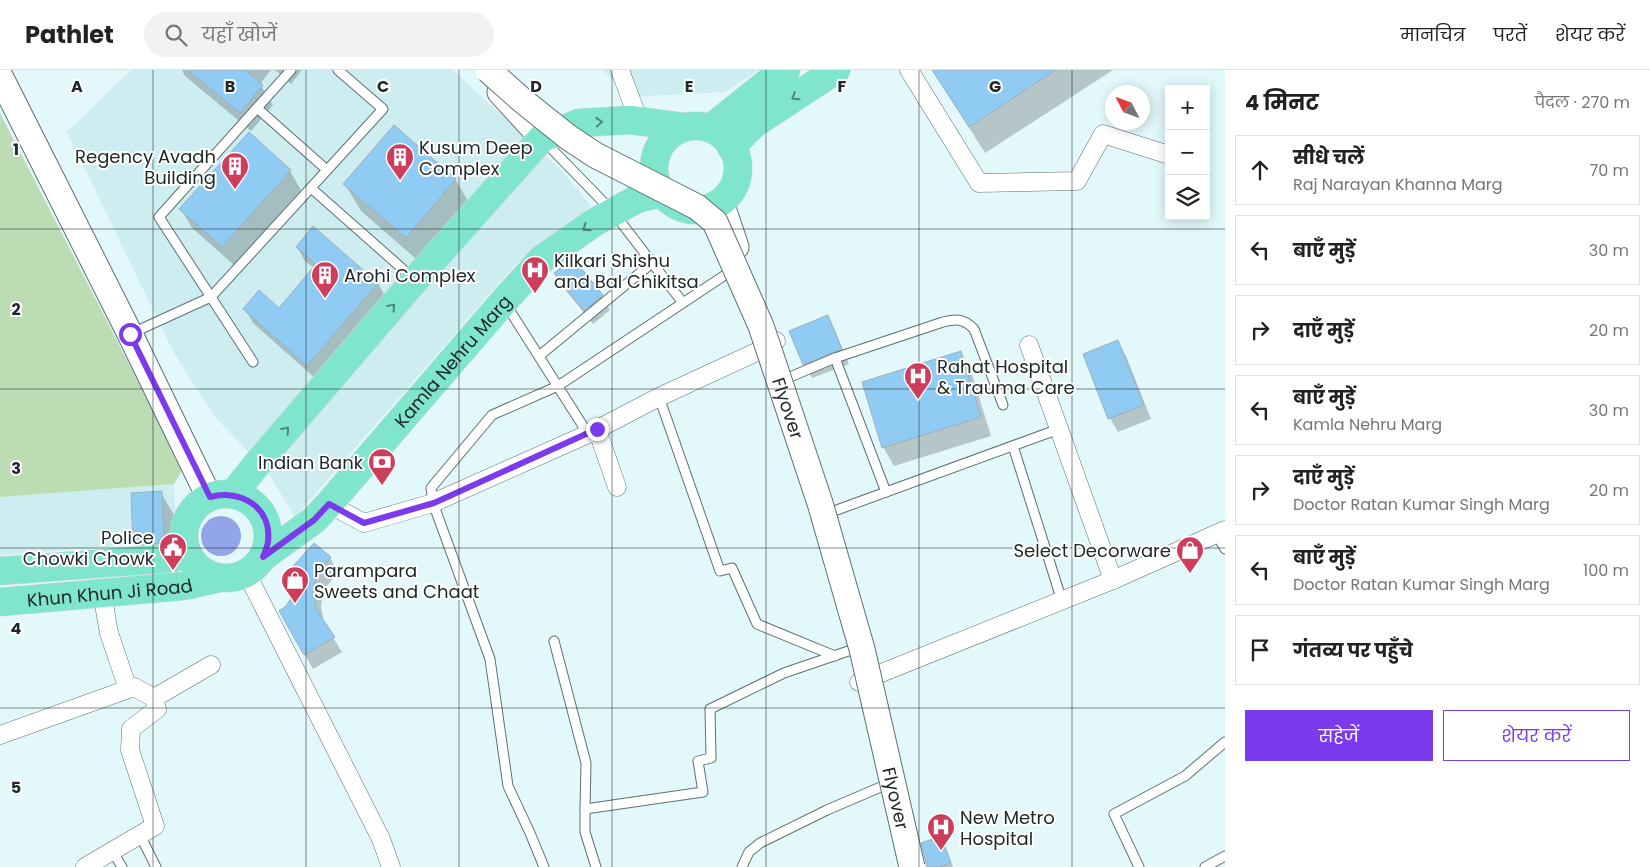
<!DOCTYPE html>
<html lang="hi">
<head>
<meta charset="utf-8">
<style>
	:root { --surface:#fff; --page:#f2f2f2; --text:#222; --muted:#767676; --line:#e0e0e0; --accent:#7c3aed }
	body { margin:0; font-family:Poppins,"Noto Sans Devanagari",sans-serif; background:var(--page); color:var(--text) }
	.controls { position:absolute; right:15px; top:15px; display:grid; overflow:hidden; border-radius:0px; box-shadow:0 2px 12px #0003 }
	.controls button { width:45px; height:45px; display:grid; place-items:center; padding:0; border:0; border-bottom:1px solid var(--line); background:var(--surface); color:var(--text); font:25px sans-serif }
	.compass { position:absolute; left:1105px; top:15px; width:45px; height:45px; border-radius:50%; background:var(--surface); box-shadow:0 2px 12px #0003; rotate:312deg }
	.stop { position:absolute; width:15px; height:15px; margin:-11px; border:4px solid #7c3aed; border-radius:50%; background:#fff }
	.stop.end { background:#7c3aed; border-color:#fff; box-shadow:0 1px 5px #0008 }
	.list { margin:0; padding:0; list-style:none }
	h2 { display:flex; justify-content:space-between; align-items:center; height:65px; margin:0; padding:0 20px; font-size:21px }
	h2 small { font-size:16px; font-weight:400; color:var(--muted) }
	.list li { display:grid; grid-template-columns:32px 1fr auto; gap:15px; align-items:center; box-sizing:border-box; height:70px; margin:0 10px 10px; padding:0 10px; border:1px solid var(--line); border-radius:0px }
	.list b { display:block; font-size:19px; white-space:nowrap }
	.list p { margin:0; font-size:16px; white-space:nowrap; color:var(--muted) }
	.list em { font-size:16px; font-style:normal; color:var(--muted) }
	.actions { display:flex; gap:10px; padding:15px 20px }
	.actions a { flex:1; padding:11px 0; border:1px solid var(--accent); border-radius:0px; text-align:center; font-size:18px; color:var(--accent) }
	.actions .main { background:var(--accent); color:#fff }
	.icon { flex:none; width:28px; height:28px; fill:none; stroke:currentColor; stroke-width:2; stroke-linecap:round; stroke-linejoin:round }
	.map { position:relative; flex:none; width:1225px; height:797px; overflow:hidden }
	header { display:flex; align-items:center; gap:30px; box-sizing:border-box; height:70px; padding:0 25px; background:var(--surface); border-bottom:1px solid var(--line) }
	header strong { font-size:24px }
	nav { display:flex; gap:28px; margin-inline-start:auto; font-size:18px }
	.search { width:350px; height:45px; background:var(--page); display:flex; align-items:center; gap:12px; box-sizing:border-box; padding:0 18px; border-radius:28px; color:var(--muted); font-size:19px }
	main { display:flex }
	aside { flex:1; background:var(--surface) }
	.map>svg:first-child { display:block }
</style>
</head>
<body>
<header>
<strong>Pathlet</strong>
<div class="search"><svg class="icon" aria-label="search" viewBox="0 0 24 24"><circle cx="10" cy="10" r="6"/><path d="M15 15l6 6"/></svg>यहाँ खोजें</div>
<nav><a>मानचित्र</a><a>परतें</a><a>शेयर करें</a></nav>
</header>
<main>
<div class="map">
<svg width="1225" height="797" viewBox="0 0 1225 797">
	<rect width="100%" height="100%" fill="#e2f8fa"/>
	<g fill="#ceedf1">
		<polygon points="131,0 453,0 564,103 591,136 515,195 295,447 269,404 214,346 174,283 67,62"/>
		<polygon points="603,0 759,0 725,22 630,27"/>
		<polygon points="174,414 176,472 0,485 0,427"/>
	</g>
	<polygon fill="#bcdcb3" points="0,43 183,399 174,414 0,427"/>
	<circle fill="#92a5eb" cx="221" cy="466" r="20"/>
	<g fill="#0003">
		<polygon points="182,0 271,0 260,14 273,35 251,61 185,6"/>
		<polygon points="275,0 302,0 291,14"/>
		<polygon points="933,0 1113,0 985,83"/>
		<polygon points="249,63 290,101 301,120 234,195 192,158 181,139"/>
		<polygon points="455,109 471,136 422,194 361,141 345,114"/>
		<polygon points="297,177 378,213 386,228 316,309 253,253 245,239 279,239 314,198 305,191"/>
		<polygon points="573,189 602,226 610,240 593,254 563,217 555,203"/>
		<polygon points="827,247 835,261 849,294 812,308 804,294"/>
		<polygon points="1117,272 1126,286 1151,349 1118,362 1110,348 1084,285"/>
		<polygon points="960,283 971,301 991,366 894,396 883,377"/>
		<polygon points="161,423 177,450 179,499 150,501 134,474"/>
		<polygon points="330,488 338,502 324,520 321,536 324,553 342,582 313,599 281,541 287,536 292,528 292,518 285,506"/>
		<polygon points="940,767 945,776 953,797 929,797"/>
	</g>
	<g fill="#8fcbf3" stroke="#a0afba">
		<polygon points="188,0 245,0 263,15 240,43"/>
		<polygon points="932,0 1056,0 969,57"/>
		<polygon points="394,55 456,109 406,168 343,114"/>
		<polygon points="249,62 291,100 222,177 179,139"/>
		<polygon points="313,156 378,213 307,296 243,239 259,220 279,238 316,194 296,177"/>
		<polygon points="573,188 603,225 584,241 554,203"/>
		<polygon points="828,245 842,279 803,295 789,261"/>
		<polygon points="1118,270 1144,335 1108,349 1083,284"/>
		<polygon points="961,281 981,347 882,378 862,312"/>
		<polygon points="162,421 164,473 133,474 131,423"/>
		<polygon points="314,473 331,487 317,506 313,521 317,541 335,567 304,585 279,541 286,536 291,528 291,514 284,506"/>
		<polygon points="941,766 951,793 940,797 927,797 921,773"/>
	</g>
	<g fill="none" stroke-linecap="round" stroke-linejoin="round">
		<g stroke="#5d7072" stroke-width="11">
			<g id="lane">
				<polyline points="257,38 327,100"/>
				<polyline points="545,72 613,142 683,233"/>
				<polyline points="311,118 414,209"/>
				<polyline points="505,233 588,364"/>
				<polyline points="130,264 211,227 383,39 338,0"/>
				<polyline points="539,286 652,193"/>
				<polyline points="253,292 159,147 291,0"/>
				<polyline points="790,307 835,288"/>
				<polyline points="659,327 720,501 732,498 757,554 835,586"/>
				<polyline points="1013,376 1062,531"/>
				<path d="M886 422 835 288 943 252C956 249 963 248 974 259L1003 335"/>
				<polyline points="834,441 1059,359"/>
				<polyline points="1216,464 1225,479"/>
				<polyline points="554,571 586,693 585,739 703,722 698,691 711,688 710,639 784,603 860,577"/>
				<polyline points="585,739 585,762 596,797"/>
				<polyline points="140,765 156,797"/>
				<polyline points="113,782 122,797"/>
				<polyline points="544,797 530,763 508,716 490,589 433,433 431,418 492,345 558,316 728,203"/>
				<polyline points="742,797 749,782 760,773 827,740 883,716"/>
				<polyline points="1139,797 1114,744 1185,706 1225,672"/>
				<polyline points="1205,797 1225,786"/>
			</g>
		</g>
		<g stroke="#5d7072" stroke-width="19">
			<g id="street">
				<polyline points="620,0 639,51"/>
				<polyline points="909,0 979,113 1077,111 1103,64 1169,85"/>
				<polyline points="1029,275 1113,510"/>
				<polyline points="597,359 617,417"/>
				<polyline points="329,434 364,453 433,433 588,364 659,327 761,280 776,271"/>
				<polyline points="247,504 381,769 391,797"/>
				<polyline points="102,523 109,563 128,619"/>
				<polyline points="859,612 1113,510 1225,460"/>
				<polyline points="0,665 134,617 154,628"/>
				<polyline points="85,797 155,756 130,680 131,659 157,639 154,628 211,595"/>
			</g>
		</g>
		<g stroke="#5d7072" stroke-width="27">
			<g id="secondary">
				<polyline points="0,6 130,264 209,427"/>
				<polyline points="500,22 542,68"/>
				<polyline points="721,132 736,177"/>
			</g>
		</g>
		<g stroke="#d7d8d8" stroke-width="29">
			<g id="primary">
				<circle cx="696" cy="98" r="42"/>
				<polyline points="711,58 772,9 786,0"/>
				<polyline points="731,77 754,54 836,0"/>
				<circle cx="226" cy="466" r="42"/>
				<polyline points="233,424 257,394 415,210 542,68 579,53 630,50 684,57"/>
				<path id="s1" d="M263 487 314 450 329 434 504 231 542 189 595 152 637 129 662 123"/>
				<polyline points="0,501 174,488 185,478"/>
				<path id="s2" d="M0 532 184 516 219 508"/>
			</g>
		</g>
		<use href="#lane" stroke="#fff" stroke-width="9"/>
		<use href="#street" stroke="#fff" stroke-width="18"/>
		<use href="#secondary" stroke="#fff" stroke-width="25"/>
		<use href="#primary" stroke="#7fe5cd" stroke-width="28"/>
		<g stroke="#5d7072" stroke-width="27" stroke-linecap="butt">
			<g id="secondary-bridge">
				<path id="s3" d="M488 0 523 31 568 67 595 85 697 137 715 152 761 256 820 433 862 579 912 797"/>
			</g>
		</g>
		<use href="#secondary-bridge" stroke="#fff" stroke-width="25"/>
	</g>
	<defs><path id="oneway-chevron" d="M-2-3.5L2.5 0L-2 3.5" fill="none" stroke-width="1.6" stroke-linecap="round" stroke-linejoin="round" transform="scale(1.25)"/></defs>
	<g stroke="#50867b">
		<use href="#oneway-chevron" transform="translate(795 27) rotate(147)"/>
		<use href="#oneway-chevron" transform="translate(599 52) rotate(-4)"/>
		<use href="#oneway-chevron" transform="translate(586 158) rotate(145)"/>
		<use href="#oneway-chevron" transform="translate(392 237) rotate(-49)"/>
		<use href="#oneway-chevron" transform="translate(286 360) rotate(-49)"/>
	</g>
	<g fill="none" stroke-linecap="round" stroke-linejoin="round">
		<path stroke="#7c3aed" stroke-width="6" d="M130 264 210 427C241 419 272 437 268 472 267 477 265 482 263 487L314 450 329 434 364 453 434 433 597 359"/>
	</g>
	<path fill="none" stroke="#202829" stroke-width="1" stroke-opacity="0.55" d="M153 0V797M306 0V797M459 0V797M612 0V797M766 0V797M919 0V797M1072 0V797M0 159H1225M0 319H1225M0 478H1225M0 638H1225"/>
	<defs>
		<g id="building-pin" transform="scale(1.4375)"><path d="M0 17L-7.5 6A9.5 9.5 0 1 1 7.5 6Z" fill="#cd3d5c" stroke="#fff"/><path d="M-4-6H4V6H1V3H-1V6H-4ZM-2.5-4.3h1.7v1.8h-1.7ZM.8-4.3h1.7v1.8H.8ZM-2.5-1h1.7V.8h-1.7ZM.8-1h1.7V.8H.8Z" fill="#fff"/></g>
		<g id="hospital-pin" transform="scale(1.4375)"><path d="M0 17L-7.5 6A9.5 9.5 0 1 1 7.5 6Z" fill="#cd3d5c" stroke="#fff"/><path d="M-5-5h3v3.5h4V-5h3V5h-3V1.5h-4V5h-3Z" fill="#fff"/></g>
		<g id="bank-pin" transform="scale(1.4375)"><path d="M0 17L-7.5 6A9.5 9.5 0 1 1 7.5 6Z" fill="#cd3d5c" stroke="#fff"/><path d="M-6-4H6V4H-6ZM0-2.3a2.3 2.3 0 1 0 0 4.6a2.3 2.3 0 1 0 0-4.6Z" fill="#fff"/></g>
		<g id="civic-pin" transform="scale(1.4375)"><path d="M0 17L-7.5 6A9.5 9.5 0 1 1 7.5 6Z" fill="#cd3d5c" stroke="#fff"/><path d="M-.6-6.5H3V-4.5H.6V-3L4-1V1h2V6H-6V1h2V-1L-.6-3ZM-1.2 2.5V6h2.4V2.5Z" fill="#fff"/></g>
		<g id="shop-pin" transform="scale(1.4375)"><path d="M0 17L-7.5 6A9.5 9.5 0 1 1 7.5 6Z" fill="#cd3d5c" stroke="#fff"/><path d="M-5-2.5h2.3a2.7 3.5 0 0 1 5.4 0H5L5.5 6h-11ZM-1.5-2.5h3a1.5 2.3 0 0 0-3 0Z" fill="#fff"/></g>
	</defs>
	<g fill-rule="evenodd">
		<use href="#building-pin" x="400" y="87"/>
		<use href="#building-pin" x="235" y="96"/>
		<use href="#hospital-pin" x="535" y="200"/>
		<use href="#building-pin" x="325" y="205"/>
		<use href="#hospital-pin" x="918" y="306"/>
		<use href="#bank-pin" x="382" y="392"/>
		<use href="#civic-pin" x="173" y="477"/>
		<use href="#shop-pin" x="1190" y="480"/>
		<use href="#shop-pin" x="295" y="510"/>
		<use href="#hospital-pin" x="941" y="757"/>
	</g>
	<g text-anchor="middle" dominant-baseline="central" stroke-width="4" stroke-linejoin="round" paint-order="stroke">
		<g font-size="18" fill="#202829" stroke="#fff" text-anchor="start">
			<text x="419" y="77">Kusum Deep<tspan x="419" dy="21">Complex</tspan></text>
			<text x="216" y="86" text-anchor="end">Regency Avadh<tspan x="216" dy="21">Building</tspan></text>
			<text x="554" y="190">Kilkari Shishu<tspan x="554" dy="21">and Bal Chikitsa</tspan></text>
			<text x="344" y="205">Arohi Complex</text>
			<text x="937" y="296">Rahat Hospital<tspan x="937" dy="21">&amp; Trauma Care</tspan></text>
			<text x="363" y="392" text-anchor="end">Indian Bank</text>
			<text x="154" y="467" text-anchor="end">Police<tspan x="154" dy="21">Chowki Chowk</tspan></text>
			<text x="1171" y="480" text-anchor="end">Select Decorware</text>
			<text x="314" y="500">Parampara<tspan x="314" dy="21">Sweets and Chaat</tspan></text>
			<text x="960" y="747">New Metro<tspan x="960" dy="21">Hospital</tspan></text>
		</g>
		<g font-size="18" fill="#202829" stroke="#fff">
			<text stroke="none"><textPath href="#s1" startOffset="274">Kamla Nehru Marg</textPath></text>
			<text stroke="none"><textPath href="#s3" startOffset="475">Flyover</textPath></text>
			<text stroke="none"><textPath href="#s2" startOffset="110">Khun Khun Ji Road</textPath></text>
			<text stroke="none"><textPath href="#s3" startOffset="880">Flyover</textPath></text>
		</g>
	</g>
	<g font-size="16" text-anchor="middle" font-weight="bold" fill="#202829" stroke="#fff" stroke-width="4" stroke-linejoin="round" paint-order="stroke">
		<text x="77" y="22">A</text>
		<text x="230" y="22">B</text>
		<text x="383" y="22">C</text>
		<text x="536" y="22">D</text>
		<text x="689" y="22">E</text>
		<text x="842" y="22">F</text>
		<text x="995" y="22">G</text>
		<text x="16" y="85">1</text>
		<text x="16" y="245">2</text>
		<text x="16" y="404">3</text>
		<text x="16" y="564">4</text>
		<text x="16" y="723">5</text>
	</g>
</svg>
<div class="controls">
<button>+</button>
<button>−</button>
<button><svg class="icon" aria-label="layers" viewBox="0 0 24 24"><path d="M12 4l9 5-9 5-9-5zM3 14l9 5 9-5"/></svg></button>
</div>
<svg class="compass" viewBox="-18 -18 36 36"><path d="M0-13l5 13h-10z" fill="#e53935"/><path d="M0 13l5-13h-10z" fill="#767676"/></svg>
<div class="stop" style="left:130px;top:264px"></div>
<div class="stop end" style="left:597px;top:359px"></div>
</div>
<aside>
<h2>4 मिनट<small>पैदल · 270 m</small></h2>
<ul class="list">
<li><svg class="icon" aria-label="ahead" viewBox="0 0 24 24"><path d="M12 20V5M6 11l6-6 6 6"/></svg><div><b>सीधे चलें</b><p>Raj Narayan Khanna Marg</p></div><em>70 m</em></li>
<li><svg class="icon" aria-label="left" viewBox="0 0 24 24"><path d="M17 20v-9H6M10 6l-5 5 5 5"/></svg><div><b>बाएँ मुड़ें</b></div><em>30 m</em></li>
<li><svg class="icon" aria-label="right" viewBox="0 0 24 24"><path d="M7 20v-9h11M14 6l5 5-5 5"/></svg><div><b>दाएँ मुड़ें</b></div><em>20 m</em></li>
<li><svg class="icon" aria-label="left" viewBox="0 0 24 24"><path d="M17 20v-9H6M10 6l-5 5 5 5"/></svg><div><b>बाएँ मुड़ें</b><p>Kamla Nehru Marg</p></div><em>30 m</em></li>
<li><svg class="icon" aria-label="right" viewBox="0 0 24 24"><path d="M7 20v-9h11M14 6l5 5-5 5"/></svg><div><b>दाएँ मुड़ें</b><p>Doctor Ratan Kumar Singh Marg</p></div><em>20 m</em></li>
<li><svg class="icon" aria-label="left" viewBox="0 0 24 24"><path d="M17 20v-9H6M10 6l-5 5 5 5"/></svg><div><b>बाएँ मुड़ें</b><p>Doctor Ratan Kumar Singh Marg</p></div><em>100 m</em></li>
<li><svg class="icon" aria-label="arrive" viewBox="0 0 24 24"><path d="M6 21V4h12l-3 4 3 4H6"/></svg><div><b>गंतव्य पर पहुँचे</b></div></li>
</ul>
<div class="actions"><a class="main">सहेजें</a><a>शेयर करें</a></div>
</aside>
</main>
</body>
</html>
